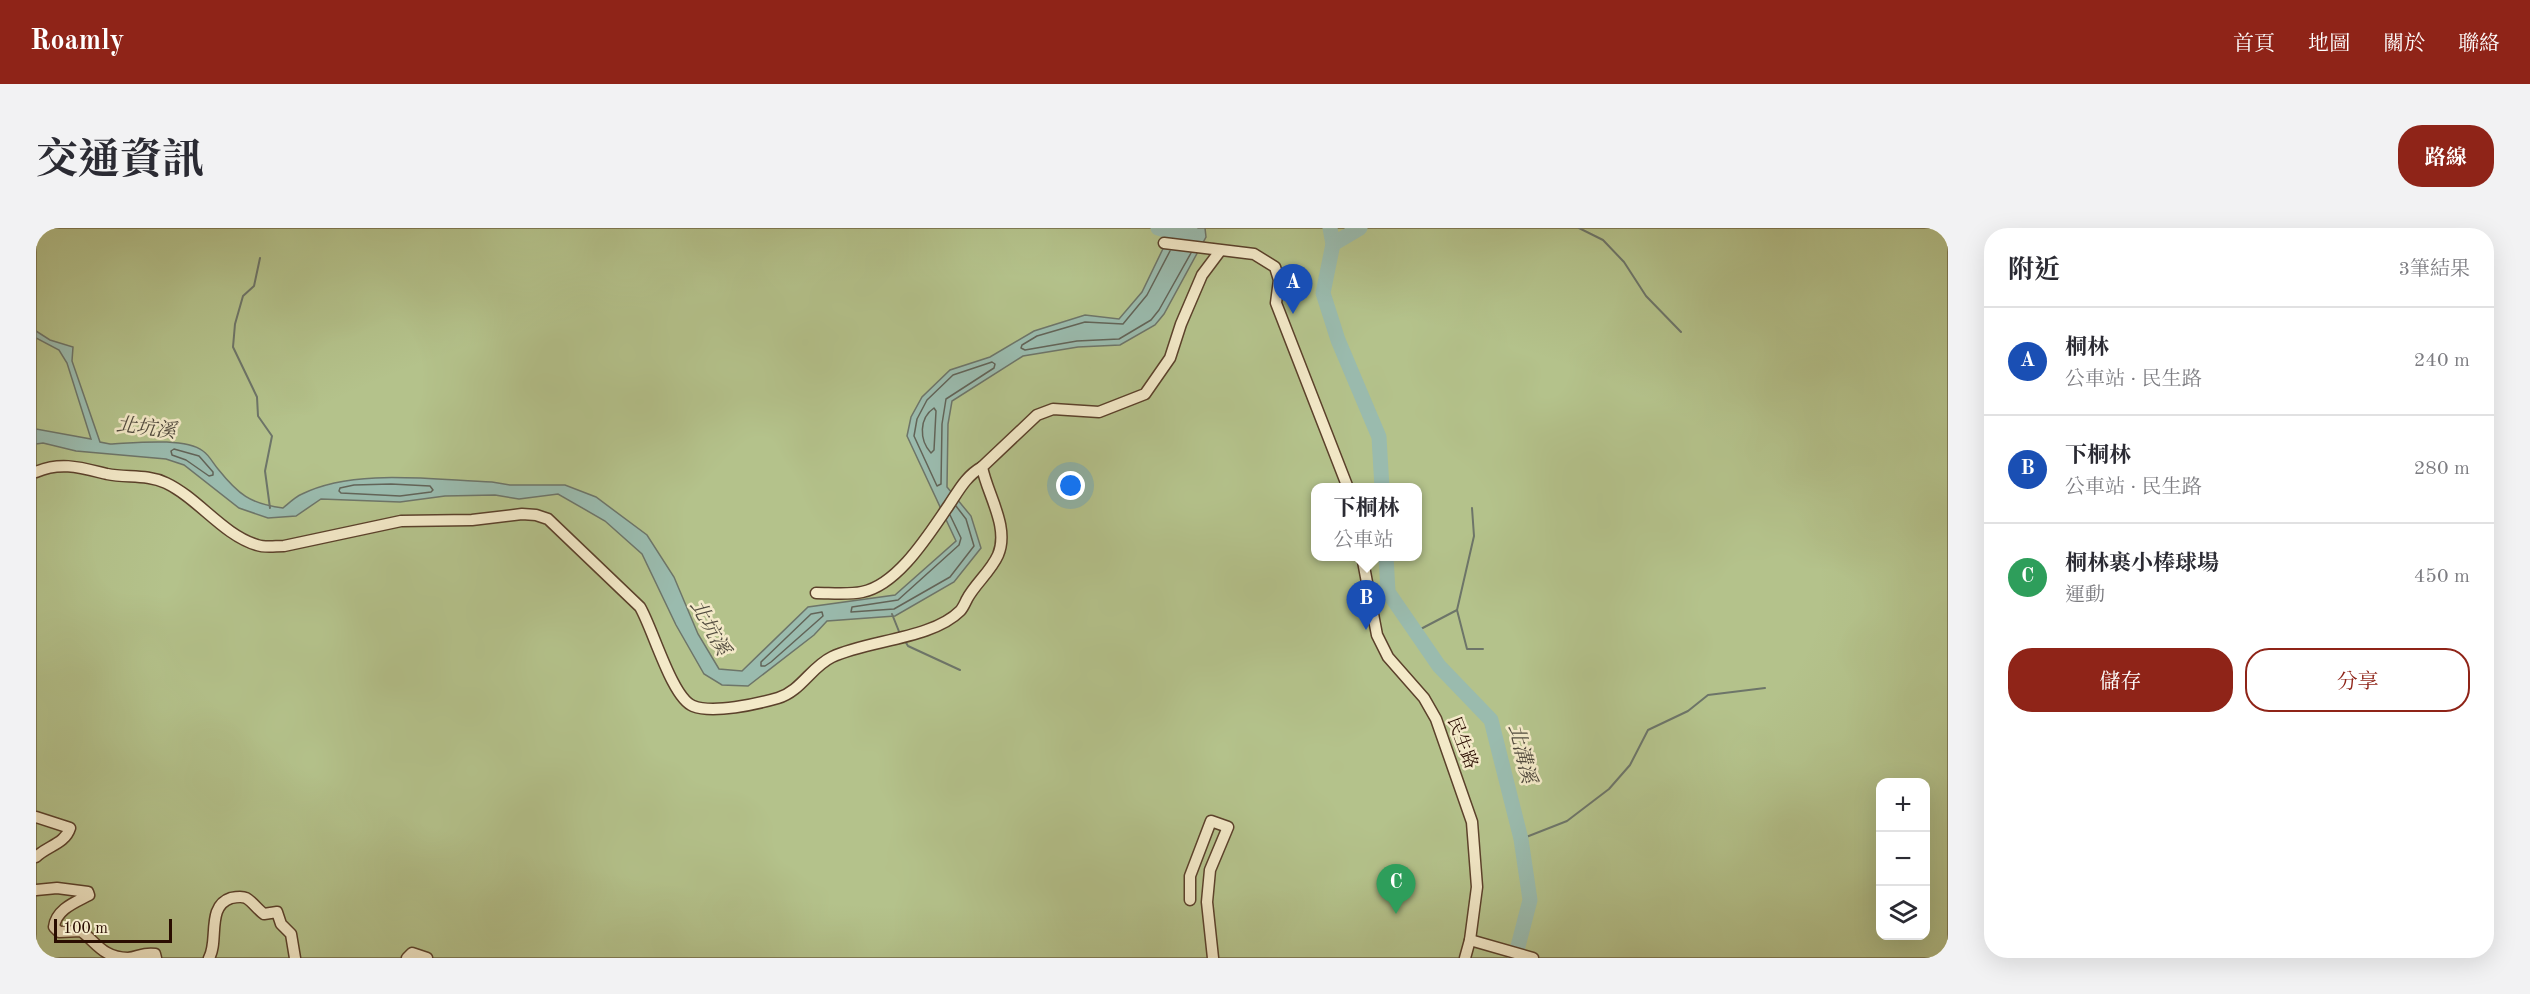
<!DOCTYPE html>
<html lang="zh-TW">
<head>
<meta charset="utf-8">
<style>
	:root { --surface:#fff; --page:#f2f2f3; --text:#2b2b33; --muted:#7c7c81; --line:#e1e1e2; --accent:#8f2418 }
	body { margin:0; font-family:"Old Standard TT","Noto Serif TC",serif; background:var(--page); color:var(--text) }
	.controls { position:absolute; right:18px; bottom:18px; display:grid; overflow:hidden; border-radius:12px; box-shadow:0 6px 24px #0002 }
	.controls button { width:54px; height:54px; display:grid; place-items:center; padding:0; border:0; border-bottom:2px solid var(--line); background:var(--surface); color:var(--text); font:30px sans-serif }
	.scale { position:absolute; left:18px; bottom:15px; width:118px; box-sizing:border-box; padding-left:6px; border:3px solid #2a0d01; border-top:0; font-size:16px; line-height:21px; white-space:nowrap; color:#2a0d01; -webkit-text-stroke:4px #f3e9c8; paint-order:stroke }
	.you { position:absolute; left:1035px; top:258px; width:21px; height:21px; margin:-15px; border:4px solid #fff; border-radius:50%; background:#1a73e8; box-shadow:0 0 0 9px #1a73e833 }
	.badge { display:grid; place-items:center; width:39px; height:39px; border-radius:50%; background:var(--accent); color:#fff; font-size:20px; font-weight:700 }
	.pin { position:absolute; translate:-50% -50px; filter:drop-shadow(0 2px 3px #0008) }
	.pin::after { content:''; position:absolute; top:32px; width:21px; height:18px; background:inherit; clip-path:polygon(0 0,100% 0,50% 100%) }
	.popup { position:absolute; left:1275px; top:255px; width:111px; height:78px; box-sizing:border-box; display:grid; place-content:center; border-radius:12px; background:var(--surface); filter:drop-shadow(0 2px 4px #0005); font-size:20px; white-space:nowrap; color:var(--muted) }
	.popup b { font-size:22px; color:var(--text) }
	.popup::after { content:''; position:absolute; left:50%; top:100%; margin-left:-12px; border:12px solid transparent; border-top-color:var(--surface) }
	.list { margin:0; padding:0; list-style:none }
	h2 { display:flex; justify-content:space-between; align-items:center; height:78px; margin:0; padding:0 24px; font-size:26px }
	h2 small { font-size:20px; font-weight:400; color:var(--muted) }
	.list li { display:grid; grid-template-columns:39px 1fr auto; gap:18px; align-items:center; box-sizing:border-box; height:108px; padding:0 24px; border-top:2px solid var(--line) }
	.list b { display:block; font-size:22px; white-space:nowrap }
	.list p { margin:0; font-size:20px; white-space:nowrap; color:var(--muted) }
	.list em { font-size:20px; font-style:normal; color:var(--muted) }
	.actions { display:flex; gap:12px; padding:18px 24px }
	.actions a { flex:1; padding:14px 0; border:2px solid var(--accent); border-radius:24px; text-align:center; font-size:21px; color:var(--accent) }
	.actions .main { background:var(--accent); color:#fff }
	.icon { flex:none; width:33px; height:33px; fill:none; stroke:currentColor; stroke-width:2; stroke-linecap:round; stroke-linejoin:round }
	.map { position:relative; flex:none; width:1912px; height:730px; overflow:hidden; border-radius:24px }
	header { display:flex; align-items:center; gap:36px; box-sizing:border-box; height:84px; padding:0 30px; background:var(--accent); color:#fff }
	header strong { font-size:28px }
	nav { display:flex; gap:33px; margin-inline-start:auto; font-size:21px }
	.intro { display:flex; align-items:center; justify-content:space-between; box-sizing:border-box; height:144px; padding:0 36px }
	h1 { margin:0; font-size:42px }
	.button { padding:15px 27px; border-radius:24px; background:var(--accent); color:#fff; font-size:21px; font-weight:700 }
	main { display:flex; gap:36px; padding:0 36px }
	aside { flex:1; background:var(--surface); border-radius:24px; box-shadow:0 6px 24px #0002 }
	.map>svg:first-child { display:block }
</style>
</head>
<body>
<header>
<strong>Roamly</strong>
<nav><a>首頁</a><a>地圖</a><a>關於</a><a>聯絡</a></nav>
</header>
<div class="intro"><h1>交通資訊</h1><a class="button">路線</a></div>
<main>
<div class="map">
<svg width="1912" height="730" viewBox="0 0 1912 730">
	<rect width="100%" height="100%" fill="#edddaa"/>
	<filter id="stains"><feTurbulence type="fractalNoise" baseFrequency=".00333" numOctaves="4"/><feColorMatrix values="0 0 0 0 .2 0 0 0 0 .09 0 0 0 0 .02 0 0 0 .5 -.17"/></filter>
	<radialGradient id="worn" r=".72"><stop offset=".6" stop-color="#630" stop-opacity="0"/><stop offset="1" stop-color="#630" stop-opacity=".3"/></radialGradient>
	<path fill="#b4c28b" stroke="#6f6846" stroke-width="1.5" fill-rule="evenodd" d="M0 0H1912V730H0ZM1279 260H1381V328H1279ZM1844 554H1890V708H1844Z"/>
	<path fill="#9abbae" stroke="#6d7569" stroke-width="1.5" d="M1137 0H1169L1170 9 1128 86 1119 97 1084 117 1042 119 987 128 916 173 912 196 911 259 935 288 945 320 918 354 859 388 791 393 778 407 712 458 686 457 668 446 640 397 606 326 569 293 522 266 483 271 459 267 409 268 364 274 285 271 260 288 232 290 203 280 148 237 130 231 40 223 7 215 0 216V201L55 211 31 135 23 122 0 110V103L14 112 37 119 36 133 64 214 74 216C98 215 148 209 167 223 173 227 177 235 182 241 202 266 214 276 247 280 253 275 259 269 266 266 318 240 398 252 456 254L474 257H529L560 269 611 307 638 349 662 406 683 441 706 443 772 379 859 367 920 313 871 208 875 189 886 169 914 142 954 129 998 103 1049 87 1083 91 1106 64Z"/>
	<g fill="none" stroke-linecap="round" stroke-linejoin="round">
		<g stroke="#626458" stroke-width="1.5">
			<polyline points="1134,23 1111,67 1087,96 1049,94 1001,108 986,117 985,120 989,122 1041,113 1083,111 1115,92 1123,82 1155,25"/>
			<polygon points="956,134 959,136 958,140 910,171 906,196 905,256 901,258 878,208 881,191 891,172 917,147"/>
			<path d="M898 180 900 183 898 222 895 225C883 212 883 190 898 180Z"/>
			<polygon points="138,221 163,228 177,244 177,247 173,248 150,232 136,227 135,223"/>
			<polygon points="355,256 394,258 397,262 395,264 364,268 305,265 303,263 304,260 318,257"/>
			<polyline points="914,287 925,310 923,317 862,372 816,379 815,384 858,381 914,349 938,318 930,291 920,278"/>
			<polygon points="786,384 787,388 735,434 729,438 725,438 725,434 775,386"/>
		</g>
		<g stroke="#6d7569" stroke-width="2">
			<polyline points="1543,0 1567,12 1588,34 1610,68 1645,104"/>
			<polyline points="224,30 218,58 207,68 199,96 197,119 221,169 222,188 236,208 229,243 234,280"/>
			<polyline points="1421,382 1431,421 1447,421"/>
			<polyline points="856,386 864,406"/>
			<polyline points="1379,404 1421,382 1438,308 1436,280"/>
			<polyline points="869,413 872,418 924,442"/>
			<polyline points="1485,611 1531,593 1573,561 1594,537 1612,502 1652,483 1672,467 1729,460"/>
		</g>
		<g stroke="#9abbae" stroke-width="15">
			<polyline points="1122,0 1136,4 1154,2"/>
			<polyline points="1294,0 1297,16 1287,65 1302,112 1343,209 1346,260"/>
			<polyline points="1297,16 1324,0"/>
			<polyline points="1350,328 1352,364 1403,438 1455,492 1485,611 1494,672 1479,730"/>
		</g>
		<g stroke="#5b412b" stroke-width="13">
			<g id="minor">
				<polyline points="1128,15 1218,26 1239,39 1243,52 1240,75 1312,260"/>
				<path d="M0 244C25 233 46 240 71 246 91 250 111 246 130 255 162 270 187 307 221 317 229 320 239 318 248 318L365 293 436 292 486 286 500 287 512 291 604 379C617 401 636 470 657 478 677 486 721 476 742 470 765 463 775 439 796 429 832 412 896 411 924 383 927 380 929 375 931 371 939 356 955 343 962 327 974 299 951 266 946 239L1001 187 1017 181 1063 184 1109 166 1134 130 1145 96 1166 47 1184 23"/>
				<polyline points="1326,328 1341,407 1352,429 1388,470 1400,491 1436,594 1441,659 1434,712 1429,730"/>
				<path d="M780 365C794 365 812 367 826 364 862 357 893 306 913 277 923 262 930 248 946 239"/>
				<path d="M0 589 34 600C29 616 11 618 0 629"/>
				<path d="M0 662 21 660 52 664 53 667C40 674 20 681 18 699L23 704 45 703C60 714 67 730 92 730 102 729 108 724 119 726L120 730"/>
				<polyline points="1154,672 1154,648 1175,593 1192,599 1174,642 1171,674 1177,730"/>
				<polyline points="1434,712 1497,730"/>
				<path d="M173 730C183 713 170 678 195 670 200 669 206 668 210 670 216 673 222 682 228 686L241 684 245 696 255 706 259 730"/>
				<polyline points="371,730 376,725 391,730"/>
			</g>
		</g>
		<use href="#minor" stroke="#f3e9c8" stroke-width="10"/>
	</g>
	<g text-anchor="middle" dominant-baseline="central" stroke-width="5" stroke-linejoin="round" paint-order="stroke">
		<g font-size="18" fill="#2a0d01" stroke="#f3e9c8">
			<text transform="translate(1426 515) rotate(69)">民生路</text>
		</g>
		<g font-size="20" font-style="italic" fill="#514a3e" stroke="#f3e9c8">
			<text transform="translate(110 201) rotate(7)">北坑溪</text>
			<text transform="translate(673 400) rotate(61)">北坑溪</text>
			<text transform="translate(1485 526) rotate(76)">北溝溪</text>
		</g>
	</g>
	<rect width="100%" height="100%" filter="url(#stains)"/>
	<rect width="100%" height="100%" fill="url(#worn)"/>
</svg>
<div class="controls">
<button>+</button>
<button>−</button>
<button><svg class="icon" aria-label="layers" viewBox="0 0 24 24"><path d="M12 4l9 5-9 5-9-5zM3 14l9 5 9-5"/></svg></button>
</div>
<div class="scale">100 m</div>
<div class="you"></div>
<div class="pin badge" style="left:1257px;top:86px;background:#1a4fb4">A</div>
<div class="pin badge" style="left:1330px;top:402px;background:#1a4fb4">B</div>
<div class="popup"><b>下桐林</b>公車站</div>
<div class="pin badge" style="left:1360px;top:686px;background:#2e9e5b">C</div>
</div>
<aside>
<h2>附近<small>3筆結果</small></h2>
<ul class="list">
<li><span class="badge" style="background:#1a4fb4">A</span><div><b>桐林</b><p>公車站 · 民生路</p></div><em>240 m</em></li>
<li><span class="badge" style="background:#1a4fb4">B</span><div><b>下桐林</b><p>公車站 · 民生路</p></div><em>280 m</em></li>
<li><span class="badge" style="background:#2e9e5b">C</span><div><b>桐林裹小棒球場</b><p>運動</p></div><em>450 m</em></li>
</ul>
<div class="actions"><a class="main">儲存</a><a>分享</a></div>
</aside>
</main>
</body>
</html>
